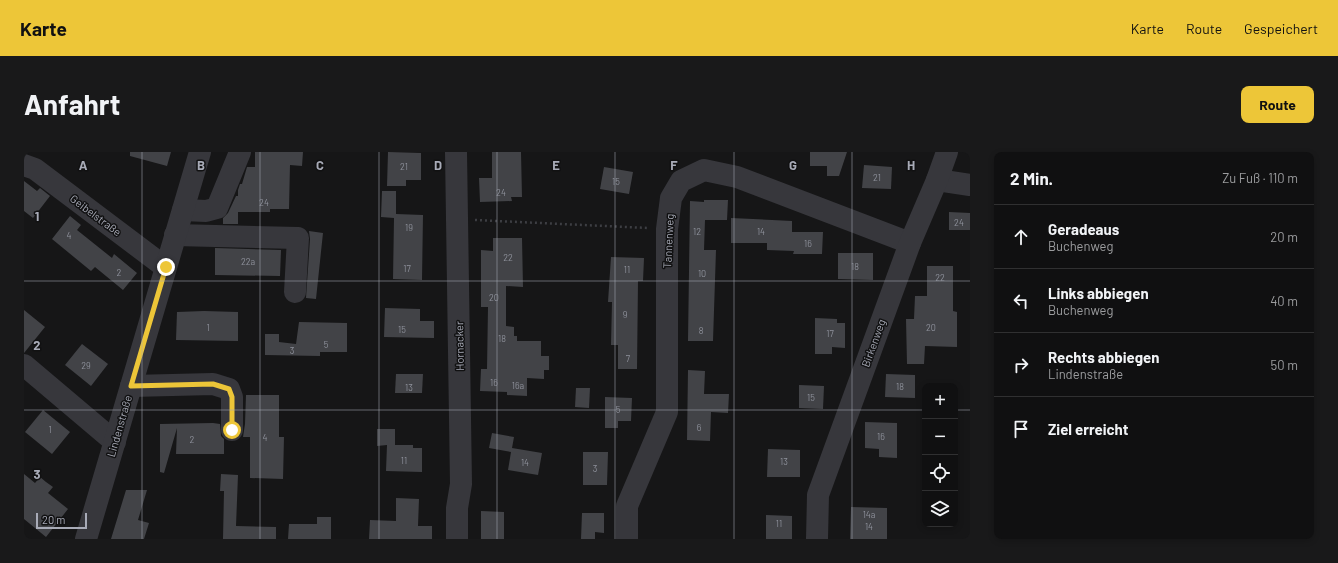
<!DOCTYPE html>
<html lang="de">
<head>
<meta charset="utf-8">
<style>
	:root { --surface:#101011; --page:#19191a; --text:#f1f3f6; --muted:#9c9d9f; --line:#303031; --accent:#edc638 }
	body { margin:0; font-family:Barlow,sans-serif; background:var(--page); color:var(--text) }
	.controls { position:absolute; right:12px; bottom:12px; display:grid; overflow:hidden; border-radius:8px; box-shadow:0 2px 6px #0003 }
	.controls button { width:36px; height:36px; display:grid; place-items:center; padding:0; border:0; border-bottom:1px solid var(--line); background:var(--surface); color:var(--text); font:20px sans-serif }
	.scale { position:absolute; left:12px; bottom:10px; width:51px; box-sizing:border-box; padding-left:4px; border:2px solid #a8abb7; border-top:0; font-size:11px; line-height:14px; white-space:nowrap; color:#a8abb7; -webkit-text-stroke:3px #111112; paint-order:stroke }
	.stop { position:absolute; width:12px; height:12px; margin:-9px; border:3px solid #edc638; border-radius:50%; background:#fff }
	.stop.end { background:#edc638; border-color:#fff; box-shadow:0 1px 4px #0008 }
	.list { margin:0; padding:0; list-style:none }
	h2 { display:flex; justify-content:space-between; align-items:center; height:52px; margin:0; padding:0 16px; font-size:17px }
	h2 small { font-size:13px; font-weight:400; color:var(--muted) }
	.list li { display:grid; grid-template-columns:26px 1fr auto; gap:12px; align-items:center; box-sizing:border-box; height:64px; padding:0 16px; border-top:1px solid var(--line) }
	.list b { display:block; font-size:15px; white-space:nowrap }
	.list p { margin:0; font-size:13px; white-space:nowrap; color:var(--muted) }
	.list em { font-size:13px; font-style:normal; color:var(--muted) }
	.icon { flex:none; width:22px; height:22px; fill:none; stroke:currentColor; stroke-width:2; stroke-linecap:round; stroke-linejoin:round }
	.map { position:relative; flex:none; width:946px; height:387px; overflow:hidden; border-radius:8px }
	header { display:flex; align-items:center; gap:24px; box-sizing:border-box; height:56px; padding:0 20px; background:var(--accent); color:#111 }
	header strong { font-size:19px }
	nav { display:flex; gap:22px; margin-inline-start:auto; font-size:14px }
	.intro { display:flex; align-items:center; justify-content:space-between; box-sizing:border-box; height:96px; padding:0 24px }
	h1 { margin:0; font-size:28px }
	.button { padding:10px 18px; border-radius:8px; background:var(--accent); color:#111; font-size:14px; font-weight:700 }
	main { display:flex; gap:24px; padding:0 24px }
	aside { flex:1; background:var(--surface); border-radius:8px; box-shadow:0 2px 6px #0003 }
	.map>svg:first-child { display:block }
</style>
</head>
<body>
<header>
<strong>Karte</strong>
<nav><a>Karte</a><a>Route</a><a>Gespeichert</a></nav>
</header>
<div class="intro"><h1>Anfahrt</h1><a class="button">Route</a></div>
<main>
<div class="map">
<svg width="946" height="387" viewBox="0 0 946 387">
	<rect width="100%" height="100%" fill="#161617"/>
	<g fill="#424347">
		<polygon points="106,0 147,0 143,14 106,4"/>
		<polygon points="231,0 279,0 278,14 266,13 265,57 246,57 246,60 214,60 214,72 199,72 199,66 204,61 212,44 214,44 214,38 216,32 218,32 223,15 231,15"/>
		<polygon points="364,0 397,1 397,28 382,28 382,34 363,34"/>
		<polygon points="468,0 497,0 498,45 487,45 488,49 456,50 455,26 468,26"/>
		<polygon points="786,0 823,0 815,24 803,24 803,14 786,14"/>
		<polygon points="840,13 868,15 867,37 838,36"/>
		<polygon points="580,15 609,20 605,42 576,37"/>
		<polygon points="0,29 13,39 16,36 26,44 9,66 0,59"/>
		<polygon points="358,39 372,39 372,62 399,63 398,128 369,127 370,66 357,65"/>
		<polygon points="680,48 704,48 703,68 681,68 680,98 692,98 689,189 664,189 666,49 680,50"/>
		<polygon points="925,60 946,61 946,78 925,78"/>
		<polygon points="46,64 57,73 53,78 88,106 90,102 113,121 99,138 71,115 67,119 28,87"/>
		<polygon points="707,66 768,69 768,80 799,80 798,102 769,102 770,99 743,98 743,91 707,91"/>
		<polygon points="285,79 299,81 292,147 282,146 286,87"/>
		<polygon points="469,86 498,86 499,135 482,134 482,174 490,175 490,184 493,184 493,189 517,189 517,204 525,204 525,218 520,218 520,227 503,226 503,244 483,243 483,240 456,239 457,217 463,217 464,155 457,155 457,98 469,99"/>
		<polygon points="191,96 257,98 256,124 191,123"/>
		<polygon points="814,101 849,101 849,128 814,127"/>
		<polygon points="587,105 620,106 619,129 614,129 613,217 594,217 594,193 587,193 588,150 584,150"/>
		<polygon points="903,114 929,114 929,159 933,160 933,195 901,194 900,212 883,212 882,167 890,167 891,144 903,144"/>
		<polygon points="361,156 396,157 396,169 410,169 410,186 360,185"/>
		<polygon points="0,158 21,175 0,201"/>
		<polygon points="180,159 214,160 214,189 152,188 153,160"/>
		<polygon points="791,166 813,167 813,171 821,171 821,196 808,195 808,202 791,202"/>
		<polygon points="275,170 323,171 323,200 296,200 296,204 241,203 241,182 255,182 255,190 272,192"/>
		<polygon points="58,192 84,212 67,234 41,213"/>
		<polygon points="664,218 681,219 680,242 705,242 704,261 687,260 686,289 663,288"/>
		<polygon points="372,222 399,222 398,241 371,241"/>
		<polygon points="862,222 891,223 891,246 861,245"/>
		<polygon points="775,233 800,234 799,257 775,256"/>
		<polygon points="552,236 566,236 565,256 551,255"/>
		<polygon points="222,243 255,243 255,285 260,285 259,327 226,326 226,285 219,285 221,272"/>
		<polygon points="581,245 608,246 607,269 594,269 594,276 581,276"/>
		<polygon points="19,258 46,280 28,302 1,280"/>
		<polygon points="841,270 873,271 873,306 855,305 855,297 841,296"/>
		<polygon points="189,271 196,272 197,284 200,287 200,302 152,302 153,276 140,321 136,320 136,272"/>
		<polygon points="353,277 371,277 371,293 389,293 389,296 398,296 398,320 362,319 363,293 353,294"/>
		<polygon points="468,281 490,285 488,296 518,301 514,323 484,318 487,300 465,296"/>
		<polygon points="744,297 776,298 776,325 743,325"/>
		<polygon points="559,300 584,300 583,333 559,333"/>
		<polygon points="0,322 11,331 16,325 22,330 29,335 24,341 44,357 22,385 0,367"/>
		<polygon points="197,322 214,323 212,374 252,375 252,387 199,387 200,339 196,339"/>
		<polygon points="102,338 123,338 114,368 125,371 120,387 87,387"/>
		<polygon points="372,346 395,347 394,374 408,374 408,387 345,387 346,368 372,369"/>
		<polygon points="827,355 863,356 863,387 826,387"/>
		<polygon points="457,359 480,360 480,387 457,387"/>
		<polygon points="558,361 580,361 580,381 571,380 571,387 557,387"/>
		<polygon points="742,363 768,364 768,387 742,387"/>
		<polygon points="293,365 307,365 307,387 264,387 265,372 293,372"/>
	</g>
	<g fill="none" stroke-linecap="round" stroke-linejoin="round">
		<polyline stroke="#3d3e43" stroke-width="2.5" stroke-dasharray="2 3" stroke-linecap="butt" points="451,68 624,76"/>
		<g stroke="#37373c" stroke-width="22">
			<polyline points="432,0 437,332 433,356 433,387"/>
			<polyline points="0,13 11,17 141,115"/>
			<polyline points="913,28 946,33"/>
			<polyline points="159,58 182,59 193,56 216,0"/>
			<polyline points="151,83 274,86 271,140"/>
			<polyline points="0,213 91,290"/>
			<polyline points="107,234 189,232 205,237 208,245 208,278"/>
			<polyline points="62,387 176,0"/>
			<polyline points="603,387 603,354 643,260 643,77 647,46 657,29 680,18 713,25 886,91"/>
			<polyline points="793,387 794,343 886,91 913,28 923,0"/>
		</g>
	</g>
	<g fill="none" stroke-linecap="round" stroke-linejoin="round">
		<polyline stroke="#edc638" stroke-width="5" points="142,115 107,234 189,232 205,237 208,245 208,278"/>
	</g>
	<path fill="none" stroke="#a8abb7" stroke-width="1" stroke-opacity="0.55" d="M118 0V387M236 0V387M355 0V387M473 0V387M591 0V387M710 0V387M828 0V387M0 129H946M0 258H901M931 258H946"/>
	<g text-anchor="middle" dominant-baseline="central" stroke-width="3" stroke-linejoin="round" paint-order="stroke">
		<g font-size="9" fill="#8e919b">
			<text x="380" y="14">21</text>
			<text x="853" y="25">21</text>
			<text x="592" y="29">15</text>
			<text x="477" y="40">24</text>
			<text x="240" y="50">24</text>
			<text x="935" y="70">24</text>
			<text x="385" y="75">19</text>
			<text x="673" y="79">12</text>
			<text x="737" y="79">14</text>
			<text x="45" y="83">4</text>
			<text x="784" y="91">16</text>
			<text x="484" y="105">22</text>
			<text x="224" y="109">22a</text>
			<text x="831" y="114">18</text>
			<text x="383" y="116">17</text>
			<text x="603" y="117">11</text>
			<text x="95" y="120">2</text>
			<text x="678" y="121">10</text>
			<text x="916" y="125">22</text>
			<text x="470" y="145">20</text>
			<text x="601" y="162">9</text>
			<text x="184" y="175">1</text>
			<text x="907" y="175">20</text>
			<text x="378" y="177">15</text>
			<text x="677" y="178">8</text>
			<text x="806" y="181">17</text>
			<text x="478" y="186">18</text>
			<text x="302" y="192">5</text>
			<text x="268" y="198">3</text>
			<text x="604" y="206">7</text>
			<text x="62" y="213">29</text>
			<text x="470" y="230">16</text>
			<text x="494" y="233">16a</text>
			<text x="876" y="234">18</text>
			<text x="385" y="235">13</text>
			<text x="787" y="245">15</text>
			<text x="594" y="257">5</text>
			<text x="675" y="275">6</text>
			<text x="26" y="277">1</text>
			<text x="857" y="284">16</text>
			<text x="241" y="285">4</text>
			<text x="168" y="287">2</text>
			<text x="380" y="308">11</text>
			<text x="760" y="309">13</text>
			<text x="501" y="310">14</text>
			<text x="571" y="316">3</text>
			<text x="845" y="362">14a</text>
			<text x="755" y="371">11</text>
			<text x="845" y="374">14</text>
		</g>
		<g font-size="11" fill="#a8abb7" stroke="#111112">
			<text transform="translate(72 63) rotate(37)">Geibelstraße</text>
			<text transform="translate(644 89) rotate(-87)">Tannenweg</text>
			<text transform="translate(849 191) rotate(-70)">Birkenweg</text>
			<text transform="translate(435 194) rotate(-91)">Hornacker</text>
			<text transform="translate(95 274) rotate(-74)">Lindenstraße</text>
		</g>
	</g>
	<g font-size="13" text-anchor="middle" font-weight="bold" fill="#a8abb7" stroke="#111112" stroke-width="3" stroke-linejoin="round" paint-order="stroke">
		<text x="59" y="18">A</text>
		<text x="177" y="18">B</text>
		<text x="296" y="18">C</text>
		<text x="414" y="18">D</text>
		<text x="532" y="18">E</text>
		<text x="650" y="18">F</text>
		<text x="769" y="18">G</text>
		<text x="887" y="18">H</text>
		<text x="13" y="69">1</text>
		<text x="13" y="198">2</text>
		<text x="13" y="327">3</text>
	</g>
</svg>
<div class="controls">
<button>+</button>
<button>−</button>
<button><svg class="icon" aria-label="locate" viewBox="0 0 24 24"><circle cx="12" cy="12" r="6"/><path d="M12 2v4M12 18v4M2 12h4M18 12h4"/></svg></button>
<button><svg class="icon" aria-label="layers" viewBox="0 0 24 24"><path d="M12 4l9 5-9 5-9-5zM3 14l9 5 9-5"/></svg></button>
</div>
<div class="scale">20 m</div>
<div class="stop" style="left:208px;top:278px"></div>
<div class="stop end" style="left:142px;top:115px"></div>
</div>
<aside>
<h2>2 Min.<small>Zu Fuß · 110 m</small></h2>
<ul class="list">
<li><svg class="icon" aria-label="ahead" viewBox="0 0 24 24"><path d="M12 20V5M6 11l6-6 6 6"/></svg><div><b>Geradeaus</b><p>Buchenweg</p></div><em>20 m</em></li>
<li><svg class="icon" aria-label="left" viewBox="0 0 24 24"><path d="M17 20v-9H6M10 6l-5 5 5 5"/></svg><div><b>Links abbiegen</b><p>Buchenweg</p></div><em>40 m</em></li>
<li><svg class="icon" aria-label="right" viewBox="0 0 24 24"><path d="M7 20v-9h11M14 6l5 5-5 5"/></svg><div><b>Rechts abbiegen</b><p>Lindenstraße</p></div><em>50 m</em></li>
<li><svg class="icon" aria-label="arrive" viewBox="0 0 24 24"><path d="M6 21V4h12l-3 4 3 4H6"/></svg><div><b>Ziel erreicht</b></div></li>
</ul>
</aside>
</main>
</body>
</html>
